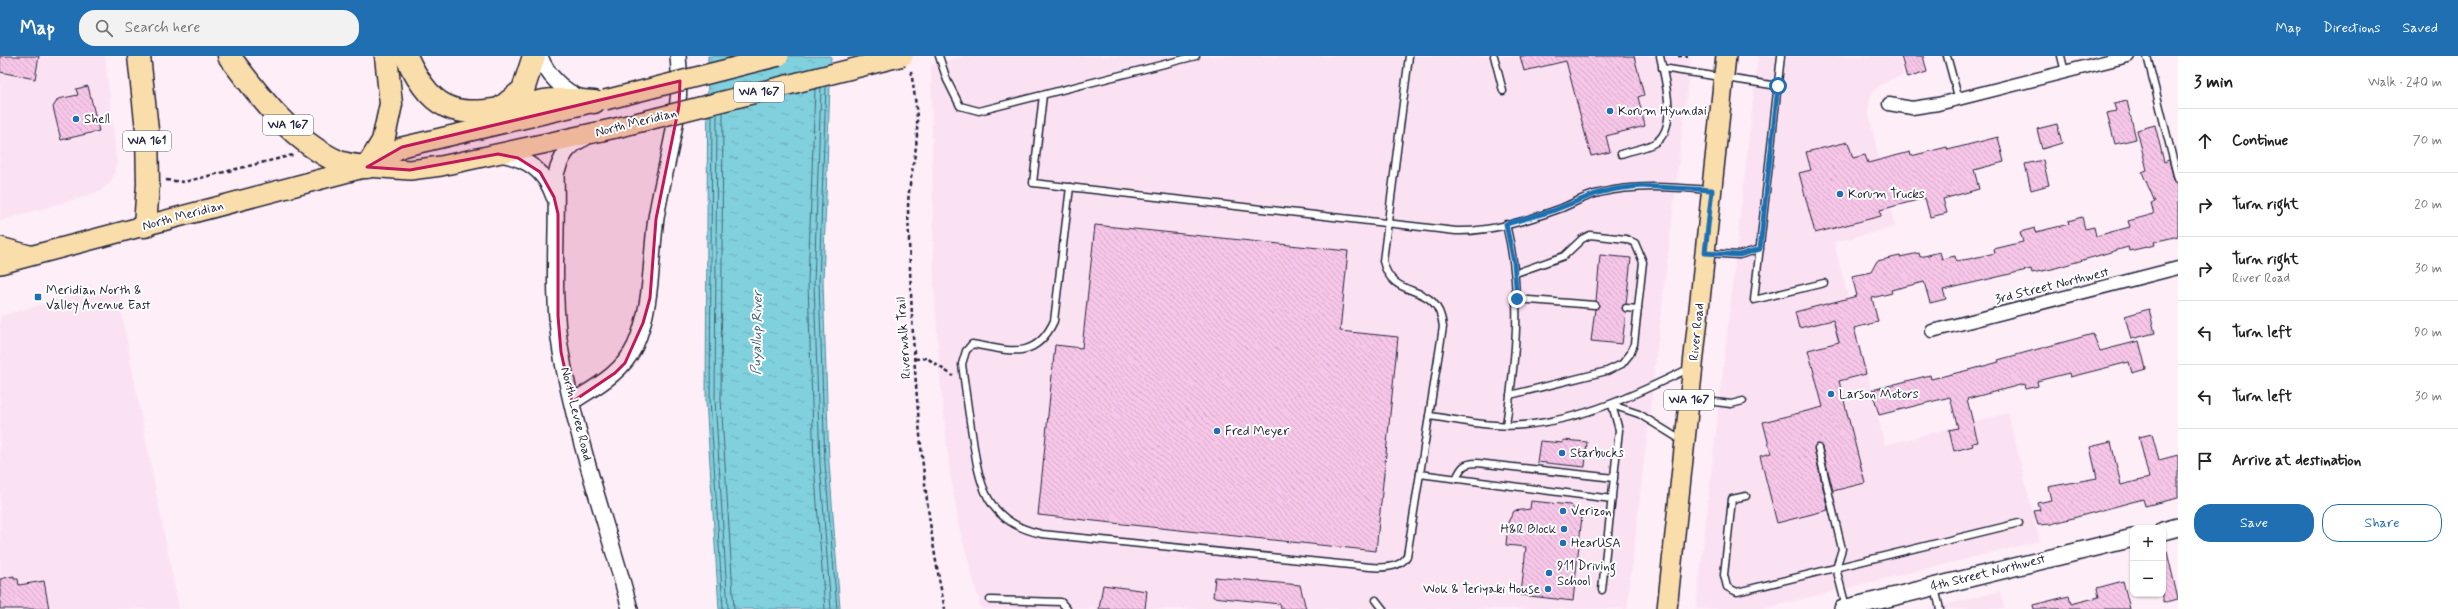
<!DOCTYPE html>
<html lang="en">
<head>
<meta charset="utf-8">
<style>
	:root { --surface:#fff; --page:#f2f2f2; --text:#222; --muted:#767676; --line:#e0e0e0; --accent:#1f6fb2 }
	body { margin:0; font-family:Mynerve,sans-serif; background:var(--page); color:var(--text) }
	.controls { position:absolute; right:12px; bottom:12px; display:grid; overflow:hidden; border-radius:8px; box-shadow:0 1px 3px #0004 }
	.controls button { width:36px; height:36px; display:grid; place-items:center; padding:0; border:0; border-bottom:1px solid var(--line); background:var(--surface); color:var(--text); font:20px sans-serif }
	.stop { position:absolute; width:12px; height:12px; margin:-9px; border:3px solid #1f6fb2; border-radius:50%; background:#fff }
	.stop.end { background:#1f6fb2; border-color:#fff; box-shadow:0 1px 4px #0008 }
	.list { margin:0; padding:0; list-style:none }
	h2 { display:flex; justify-content:space-between; align-items:center; height:52px; margin:0; padding:0 16px; font-size:17px }
	h2 small { font-size:13px; font-weight:400; color:var(--muted) }
	.list li { display:grid; grid-template-columns:26px 1fr auto; gap:12px; align-items:center; box-sizing:border-box; height:64px; padding:0 16px; border-top:1px solid var(--line) }
	.list b { display:block; font-size:15px; white-space:nowrap }
	.list p { margin:0; font-size:13px; white-space:nowrap; color:var(--muted) }
	.list em { font-size:13px; font-style:normal; color:var(--muted) }
	.actions { display:flex; gap:8px; padding:12px 16px }
	.actions a { flex:1; padding:9px 0; border:1px solid var(--accent); border-radius:16px; text-align:center; font-size:14px; color:var(--accent) }
	.actions .main { background:var(--accent); color:#fff }
	.icon { flex:none; width:22px; height:22px; fill:none; stroke:currentColor; stroke-width:2; stroke-linecap:round; stroke-linejoin:round }
	.map { position:relative; flex:none; width:2178px; height:553px; overflow:hidden }
	header { display:flex; align-items:center; gap:24px; box-sizing:border-box; height:56px; padding:0 20px; background:var(--accent); color:#fff }
	header strong { font-size:19px }
	nav { display:flex; gap:22px; margin-inline-start:auto; font-size:14px }
	.search { width:280px; height:36px; background:var(--page); display:flex; align-items:center; gap:10px; box-sizing:border-box; padding:0 14px; border-radius:16px; color:var(--muted); font-size:15px }
	main { display:flex }
	aside { flex:1; background:var(--surface) }
	.map>svg:first-child { display:block }
</style>
</head>
<body>
<header>
<strong>Map</strong>
<div class="search"><svg class="icon" aria-label="search" viewBox="0 0 24 24"><circle cx="10" cy="10" r="6"/><path d="M15 15l6 6"/></svg>Search here</div>
<nav><a>Map</a><a>Directions</a><a>Saved</a></nav>
</header>
<main>
<div class="map">
<svg width="2178" height="553" viewBox="0 0 2178 553">
	<defs>
		<pattern id="water-ripples" width="26" height="14" patternUnits="userSpaceOnUse"><rect width="26" height="14" fill="#81d0dd"/><path d="M2 4q2-2 4 0t4 0M15 11q2-2 4 0t4 0" fill="none" stroke="#6fb2bf"/></pattern>
		<pattern id="building-back-hatch" width="6" height="6" patternUnits="userSpaceOnUse"><rect width="6" height="6" fill="#f7c6e8"/><path d="M-1 5l2 2M0 0l6 6M5-1l2 2" fill="none" stroke="#d3aac8"/></pattern>
	</defs>
	<rect width="100%" height="100%" fill="#fdeef8"/>
	<filter id="ink" filterUnits="userSpaceOnUse"><feTurbulence type="fractalNoise" baseFrequency=".025" numOctaves="2"/><feDisplacementMap in="SourceGraphic" scale="8" xChannelSelector="R" yChannelSelector="G"/><feConvolveMatrix kernelMatrix="1 2 1 2 8 2 1 2 1" color-interpolation-filters="sRGB"/></filter>
	<g filter="url(#ink)">
		<g fill="#fbe2f3">
			<polygon points="0,0 105,0 117,107 111,126 99,136 0,165"/>
			<polygon points="964,0 1691,0 1627,553 981,553 959,470 950,417 940,324 934,228 931,9"/>
			<polygon points="1758,0 1899,0 1904,19 1890,24 1876,32 1871,39 1868,55 1895,171 1834,186 1885,389 2008,357 2040,485 1762,553 1696,553"/>
			<polygon points="119,227 124,271 179,553 0,553 0,260"/>
			<polygon points="2000,535 2004,553 1929,553"/>
		</g>
		<polygon fill="url(#water-ripples)" stroke="#5b8a9c" points="708,0 831,0 823,226 829,407 840,553 719,553 706,344"/>
		<g fill="none" stroke-linecap="round" stroke-linejoin="round">
			<g stroke="#48687c" stroke-width="1">
				<polyline points="826,30 819,227 825,408 837,553"/>
				<polyline points="821,31 814,227 820,408 831,553"/>
				<polyline points="815,33 808,227 814,408 825,553"/>
				<polyline points="723,56 721,343 734,553"/>
				<polyline points="717,58 715,343 728,553"/>
				<polyline points="712,59 710,343 723,553"/>
			</g>
		</g>
		<g fill="url(#building-back-hatch)" stroke="#22223b">
			<polygon points="0,0 39,0 35,23 0,16"/>
			<polygon points="1520,0 1634,0 1644,39 1638,41 1645,70 1606,80 1610,96 1591,100 1566,5 1524,15"/>
			<polygon points="1901,0 1923,0 1927,16 1907,22"/>
			<polygon points="88,30 99,75 61,84 53,51 58,43 78,39 76,33"/>
			<polygon points="2127,45 2136,83 2115,88 2107,57 2116,55 2114,48"/>
			<polygon points="2057,68 2062,87 2042,93 2037,73"/>
			<polygon points="2155,69 2164,106 2169,104 2174,124 2178,127 2178,180 2154,186 2155,189 2129,195 2128,191 2052,213 2032,217 2031,213 1943,234 1946,243 1930,247 1924,226 1891,234 1892,237 1872,242 1878,266 1854,272 1866,318 1839,325 1865,427 1833,435 1822,391 1817,388 1814,393 1828,454 1777,467 1760,400 1771,397 1763,366 1823,351 1808,294 1839,286 1833,264 1799,272 1795,256 1857,240 1852,220 1871,216 1877,205 1900,200 1900,201 1919,197 1920,201 1940,196 1942,203 1955,200 1956,205 1969,203 1995,197 1994,193 2023,186 2020,176 2035,172 2036,176 2069,168 2068,165 2082,161 2085,173 2094,171 2096,180 2130,171 2128,165 2154,158 2151,147 2155,146 2142,116 2147,114 2137,74"/>
			<polygon points="1998,81 2004,106 1974,114 1979,133 1943,143 1947,157 1930,161 1925,142 1880,154 1881,160 1815,177 1799,117 1811,114 1806,96 1848,86 1853,102 1865,99 1868,107 1910,96 1911,100 1947,91 1948,94"/>
			<polygon points="2043,104 2049,129 2031,134 2025,108"/>
			<polygon points="1095,169 1348,195 1340,275 1398,281 1376,495 1038,459 1055,289 1082,292"/>
			<polygon points="1600,199 1631,202 1626,248 1622,251 1626,256 1622,288 1591,285 1595,253 1599,250 1596,245"/>
			<polygon points="2149,253 2155,277 2131,283 2125,260"/>
			<polygon points="2093,278 2100,295 2139,285 2146,313 2132,317 2129,306 2070,321 2069,317 2037,325 2038,330 2025,333 2024,328 1967,343 1978,386 1972,387 1973,390 1954,395 1949,374 1958,372 1950,341 1879,359 1872,334 1930,319 1931,323 1973,313 1999,306 1998,304"/>
			<polygon points="2152,378 2159,404 2178,399 2178,442 2145,450 2143,443 2051,468 2038,469 2034,455 2040,454 2038,447 2051,444 2048,431 2097,422 2090,391 2111,386 2121,429 2149,422 2139,381"/>
			<polygon points="1563,384 1587,386 1585,411 1537,406 1540,385 1563,387"/>
			<polygon points="1531,445 1570,449 1582,460 1573,545 1521,539 1526,491 1506,489 1508,466 1514,455 1530,453"/>
			<polygon points="2167,496 2178,543 2163,547 2163,497"/>
			<polygon points="14,520 14,523 18,523 19,529 44,525 49,553 0,553 0,523"/>
			<polygon points="1215,521 1300,529 1306,553 1281,553 1280,548 1213,541"/>
			<polygon points="2123,525 2130,553 2034,553 2033,549 2069,540 2071,548 2099,541 2097,532"/>
			<polygon points="1103,529 1147,535 1145,553 1099,553"/>
		</g>
		<g fill="none" stroke-linecap="round" stroke-linejoin="round">
			<g stroke="#22223b" stroke-width="9">
				<g id="service">
					<polyline points="939,0 947,24 960,50 979,55 1196,0"/>
					<polyline points="1494,0 1503,35"/>
					<polyline points="1781,0 1754,244 1824,227"/>
					<polyline points="1947,0 1959,44"/>
					<polyline points="2061,0 2065,16"/>
					<polyline points="2147,0 2178,123"/>
					<polyline points="1662,12 1778,30"/>
					<path d="M1043 39 1033 127 1456 175C1491 176 1529 164 1562 152 1574 147 1585 140 1599 137 1636 128 1672 131 1710 134"/>
					<path d="M1621 98C1632 94 1648 92 1656 86 1679 71 1664 21 1660 0"/>
					<path d="M1070 131 1054 265C1035 306 1008 294 972 288L966 295 962 308C965 331 968 354 972 378 979 428 985 466 1042 478L1370 511C1382 512 1401 512 1407 500L1443 271C1438 222 1393 248 1383 205L1409 0"/>
					<polyline points="1706,197 1739,199 1760,193"/>
					<polyline points="1517,243 1595,249"/>
					<polyline points="1626,252 1638,253"/>
					<polyline points="1510,339 1607,315 1622,308 1630,298 1634,288 1643,206 1635,187 1626,183 1590,179 1582,183 1564,200 1516,217"/>
					<polyline points="1691,343 1731,348 1743,345"/>
					<polyline points="1612,349 1639,358 1681,384"/>
					<path d="M1429 360C1459 364 1492 372 1523 369 1583 364 1637 338 1690 312"/>
					<path d="M1506 369C1516 301 1523 236 1506 168"/>
					<polyline points="1818,392 1842,493 1836,512 1846,551"/>
					<polyline points="1420,418 1612,443"/>
					<path d="M1456 423C1461 411 1464 407 1477 407L1614 422"/>
					<polyline points="1746,440 1732,443 1724,519 1727,531 1737,536 2019,467"/>
					<polyline points="1935,532 1940,553"/>
					<polyline points="1602,534 1619,374 1612,349"/>
					<polyline points="990,544 1061,546 1067,553"/>
					<polyline points="1376,544 1383,553"/>
				</g>
			</g>
			<g stroke="#22223b" stroke-width="15">
				<g id="minor">
					<polyline points="1889,48 1912,52 1938,48 2128,0"/>
					<polyline points="1932,275 2178,212"/>
				</g>
			</g>
			<g stroke="#22223b" stroke-width="18">
				<g id="tertiary">
					<path d="M540 0C546 18 564 36 582 42"/>
					<path d="M585 82C568 89 561 101 556 118 558 177 551 238 561 296 576 383 607 468 630 553"/>
					<path d="M500 98C527 103 545 114 554 141"/>
					<path d="M572 346C597 330 622 317 635 290 653 249 650 205 656 162 665 106 684 57 678 0"/>
				</g>
			</g>
			<g stroke="#22223b" stroke-width="20">
				<g id="secondary">
					<polyline points="2163,475 2178,471"/>
					<polyline points="1843,553 2133,482"/>
				</g>
			</g>
			<g stroke="#22223b" stroke-width="22">
				<g id="primary">
					<polyline points="367,111 410,114 441,110 616,72"/>
					<polyline points="0,191 29,199"/>
					<polyline points="0,208 367,111 402,91 586,48"/>
					<polyline points="1667,553 1726,0"/>
				</g>
			</g>
			<g stroke="#22223b" stroke-width="25">
				<g id="motorway">
					<polyline points="139,0 147,74 148,128 145,170"/>
					<path d="M229 0C259 40 292 85 339 106 347 109 358 110 367 111L383 85 391 48 386 0"/>
					<path d="M406 0C436 65 463 60 525 49 534 47 545 44 555 44 568 43 581 45 594 46"/>
					<polyline points="501,52 523,34 534,0"/>
				</g>
			</g>
			<g stroke="#22223b" stroke-width="2.5" stroke-dasharray="4 3" stroke-linecap="butt">
				<polyline points="1678,0 1688,0"/>
				<path d="M911 15C914 36 918 57 917 78 916 103 908 127 908 153 912 283 918 425 945 553"/>
				<polyline points="166,124 184,126 293,99"/>
				<polyline points="915,303 927,302 953,320"/>
			</g>
			<use href="#service" stroke="#fff" stroke-width="6"/>
			<use href="#minor" stroke="#fff" stroke-width="12"/>
			<use href="#tertiary" stroke="#fff" stroke-width="15"/>
			<use href="#secondary" stroke="#fff" stroke-width="17"/>
			<use href="#primary" stroke="#f9deab" stroke-width="19"/>
			<use href="#motorway" stroke="#f9deab" stroke-width="22"/>
			<g stroke="#22223b" stroke-width="22" stroke-linecap="butt">
				<g id="primary-bridge">
					<polyline points="605,44 779,0"/>
					<polyline points="616,72 903,0"/>
				</g>
			</g>
			<use href="#primary-bridge" stroke="#f9deab" stroke-width="19"/>
		</g>
	</g>
	<g fill="none" stroke-linecap="round" stroke-linejoin="round" filter="url(#ink)">
		<polyline stroke="#1f6fb2" stroke-width="5" points="1517,243 1514,207 1506,168 1552,155 1598,137 1616,133 1640,130 1712,134 1705,197 1739,199 1760,193 1778,30"/>
	</g>
	<path fill="#c2185b" fill-opacity="0.2" stroke="#c2185b" stroke-width="3" stroke-linejoin="round" d="M680 25 679 50 656 163 650 242 643 267 625 307 615 317 572 346 561 296 558 260V158L554 141 540 116 518 102 498 98 410 114 367 111 402 91Z"/>
	<g fill="#1f6fb2" stroke="#fff" stroke-width="1.5">
		<circle cx="1610" cy="55" r="4"/>
		<circle cx="76" cy="63" r="4"/>
		<circle cx="1840" cy="138" r="4"/>
		<rect x="34" y="237" width="8" height="8" rx="2"/>
		<circle cx="1831" cy="338" r="4"/>
		<circle cx="1217" cy="375" r="4"/>
		<circle cx="1562" cy="397" r="4"/>
		<circle cx="1563" cy="455" r="4"/>
		<circle cx="1564" cy="473" r="4"/>
		<circle cx="1563" cy="487" r="4"/>
		<circle cx="1549" cy="517" r="4"/>
		<circle cx="1548" cy="533" r="4"/>
	</g>
	<g text-anchor="middle" dominant-baseline="central" stroke-width="4" stroke-linejoin="round" paint-order="stroke">
		<g fill="#fff" stroke="#646476" stroke-width="1">
			<rect x="734" y="26" width="50" height="20" rx="3"/>
			<rect x="263" y="59" width="50" height="20" rx="3"/>
			<rect x="123" y="75" width="48" height="20" rx="3"/>
			<rect x="1664" y="334" width="50" height="20" rx="3"/>
		</g>
		<g font-size="12" font-weight="bold" fill="#22223b">
			<text x="759" y="36">WA 167</text>
			<text x="288" y="69">WA 167</text>
			<text x="147" y="85">WA 161</text>
			<text x="1689" y="344">WA 167</text>
		</g>
		<g font-size="13" fill="#22223b" stroke="#fff" text-anchor="start">
			<text x="1618" y="55">Korum Hyundai</text>
			<text x="84" y="63">Shell</text>
			<text x="1848" y="138">Korum Trucks</text>
			<text x="46" y="234">Meridian North &amp;<tspan x="46" dy="15">Valley Avenue East</tspan></text>
			<text x="1839" y="338">Larson Motors</text>
			<text x="1225" y="375">Fred Meyer</text>
			<text x="1570" y="397">Starbucks</text>
			<text x="1571" y="455">Verizon</text>
			<text x="1556" y="473" text-anchor="end">H&amp;R Block</text>
			<text x="1571" y="487">HearUSA</text>
			<text x="1557" y="510">911 Driving<tspan x="1557" dy="15">School</tspan></text>
			<text x="1540" y="533" text-anchor="end">Wok &amp; Teriyaki House</text>
		</g>
		<g font-size="13" fill="#22223b" stroke="#fff">
			<text transform="translate(636 67) rotate(-14)">North Meridian</text>
			<text transform="translate(183 160) rotate(-15)">North Meridian</text>
			<text transform="translate(2052 230) rotate(-14)">3rd Street Northwest</text>
			<text transform="translate(1697 276) rotate(-84)">River Road</text>
			<text transform="translate(904 282) rotate(-94)">Riverwalk Trail</text>
			<text transform="translate(576 358) rotate(76)">North Levee Road</text>
			<text transform="translate(1988 517) rotate(-14)">4th Street Northwest</text>
		</g>
		<g font-size="14" font-style="italic" fill="#435f74" stroke="#fff">
			<text transform="translate(757 277) rotate(-89)">Puyallup River</text>
		</g>
	</g>
</svg>
<div class="controls">
<button>+</button>
<button>−</button>
</div>
<div class="stop" style="left:1778px;top:30px"></div>
<div class="stop end" style="left:1517px;top:243px"></div>
</div>
<aside>
<h2>3 min<small>Walk · 240 m</small></h2>
<ul class="list">
<li><svg class="icon" aria-label="ahead" viewBox="0 0 24 24"><path d="M12 20V5M6 11l6-6 6 6"/></svg><div><b>Continue</b></div><em>70 m</em></li>
<li><svg class="icon" aria-label="right" viewBox="0 0 24 24"><path d="M7 20v-9h11M14 6l5 5-5 5"/></svg><div><b>Turn right</b></div><em>20 m</em></li>
<li><svg class="icon" aria-label="right" viewBox="0 0 24 24"><path d="M7 20v-9h11M14 6l5 5-5 5"/></svg><div><b>Turn right</b><p>River Road</p></div><em>30 m</em></li>
<li><svg class="icon" aria-label="left" viewBox="0 0 24 24"><path d="M17 20v-9H6M10 6l-5 5 5 5"/></svg><div><b>Turn left</b></div><em>90 m</em></li>
<li><svg class="icon" aria-label="left" viewBox="0 0 24 24"><path d="M17 20v-9H6M10 6l-5 5 5 5"/></svg><div><b>Turn left</b></div><em>30 m</em></li>
<li><svg class="icon" aria-label="arrive" viewBox="0 0 24 24"><path d="M6 21V4h12l-3 4 3 4H6"/></svg><div><b>Arrive at destination</b></div></li>
</ul>
<div class="actions"><a class="main">Save</a><a>Share</a></div>
</aside>
</main>
</body>
</html>
